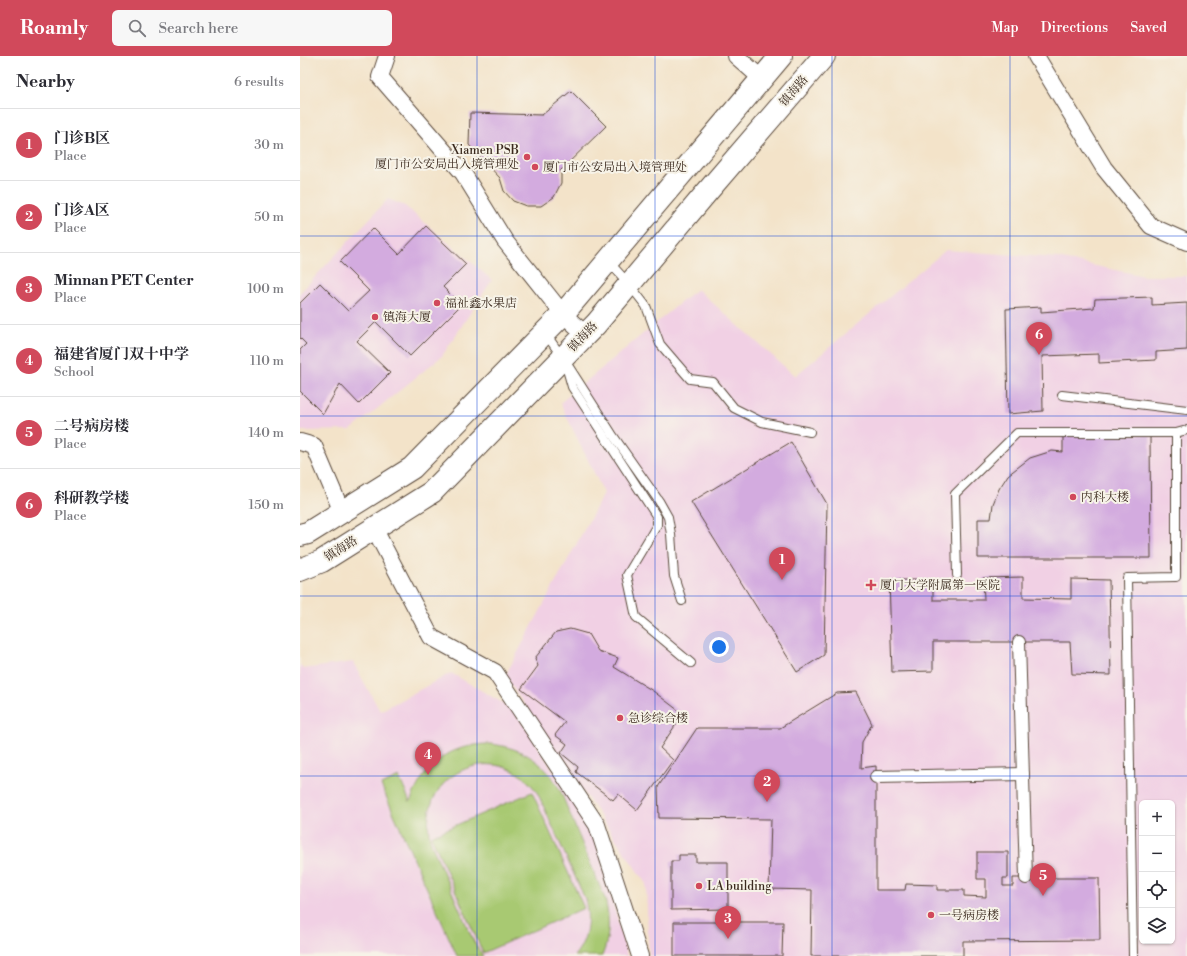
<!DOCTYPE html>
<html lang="en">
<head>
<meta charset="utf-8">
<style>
	:root { --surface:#fff; --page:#f7f7f7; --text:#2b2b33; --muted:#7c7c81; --line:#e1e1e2; --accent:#d1495b }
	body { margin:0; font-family:"Libre Bodoni","Noto Serif SC",serif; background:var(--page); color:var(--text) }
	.controls { position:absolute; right:12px; bottom:12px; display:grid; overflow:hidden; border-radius:6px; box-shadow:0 1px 3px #0004 }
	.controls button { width:36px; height:36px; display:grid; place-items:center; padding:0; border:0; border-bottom:1px solid var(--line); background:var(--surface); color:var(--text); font:20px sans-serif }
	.you { position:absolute; left:419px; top:591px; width:14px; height:14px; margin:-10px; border:3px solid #fff; border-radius:50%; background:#1a73e8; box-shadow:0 0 0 6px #1a73e833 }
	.badge { display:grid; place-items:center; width:26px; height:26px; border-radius:50%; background:var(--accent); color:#fff; font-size:13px; font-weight:700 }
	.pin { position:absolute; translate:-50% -33px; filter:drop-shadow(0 1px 2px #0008) }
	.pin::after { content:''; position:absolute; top:21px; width:14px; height:12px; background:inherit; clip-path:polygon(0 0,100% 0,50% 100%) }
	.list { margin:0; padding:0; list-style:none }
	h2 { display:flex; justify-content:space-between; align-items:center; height:52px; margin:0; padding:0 16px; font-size:17px }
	h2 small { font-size:13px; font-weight:400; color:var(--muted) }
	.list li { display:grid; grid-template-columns:26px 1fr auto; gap:12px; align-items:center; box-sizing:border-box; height:72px; padding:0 16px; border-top:1px solid var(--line) }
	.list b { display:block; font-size:15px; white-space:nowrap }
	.list p { margin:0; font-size:13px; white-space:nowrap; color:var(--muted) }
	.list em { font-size:13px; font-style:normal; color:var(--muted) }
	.icon { flex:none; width:22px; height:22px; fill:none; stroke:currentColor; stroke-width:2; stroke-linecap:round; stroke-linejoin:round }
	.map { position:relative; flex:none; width:887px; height:900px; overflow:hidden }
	header { display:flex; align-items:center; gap:24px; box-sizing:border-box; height:56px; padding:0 20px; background:var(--accent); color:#fff }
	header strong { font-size:19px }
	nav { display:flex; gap:22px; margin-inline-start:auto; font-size:14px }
	.search { width:280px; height:36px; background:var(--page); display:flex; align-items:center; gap:10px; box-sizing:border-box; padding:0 14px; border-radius:6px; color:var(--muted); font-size:15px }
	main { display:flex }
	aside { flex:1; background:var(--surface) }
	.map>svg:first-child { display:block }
</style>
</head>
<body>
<header>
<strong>Roamly</strong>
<div class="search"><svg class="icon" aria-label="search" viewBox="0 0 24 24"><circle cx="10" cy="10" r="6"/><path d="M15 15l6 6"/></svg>Search here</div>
<nav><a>Map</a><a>Directions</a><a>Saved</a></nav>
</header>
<main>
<aside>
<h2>Nearby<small>6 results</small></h2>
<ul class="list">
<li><span class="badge">1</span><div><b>门诊B区</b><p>Place</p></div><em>30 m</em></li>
<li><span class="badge">2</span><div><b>门诊A区</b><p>Place</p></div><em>50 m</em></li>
<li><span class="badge">3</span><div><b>Minnan PET Center</b><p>Place</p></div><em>100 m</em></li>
<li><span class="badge">4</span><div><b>福建省厦门双十中学</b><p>School</p></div><em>110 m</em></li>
<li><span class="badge">5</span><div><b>二号病房楼</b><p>Place</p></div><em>140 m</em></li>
<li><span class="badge">6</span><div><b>科研教学楼</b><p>Place</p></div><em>150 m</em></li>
</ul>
</aside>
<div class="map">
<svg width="887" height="900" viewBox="0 0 887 900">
	<rect width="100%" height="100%" fill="#f7f3e8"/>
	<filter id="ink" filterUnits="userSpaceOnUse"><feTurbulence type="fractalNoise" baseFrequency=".025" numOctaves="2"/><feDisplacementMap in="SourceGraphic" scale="8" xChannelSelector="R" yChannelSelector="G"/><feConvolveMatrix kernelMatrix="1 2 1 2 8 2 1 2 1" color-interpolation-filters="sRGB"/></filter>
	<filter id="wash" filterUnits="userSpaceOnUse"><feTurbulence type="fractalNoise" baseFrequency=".012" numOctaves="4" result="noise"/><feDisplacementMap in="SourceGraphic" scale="16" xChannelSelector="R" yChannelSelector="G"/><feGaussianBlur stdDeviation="0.9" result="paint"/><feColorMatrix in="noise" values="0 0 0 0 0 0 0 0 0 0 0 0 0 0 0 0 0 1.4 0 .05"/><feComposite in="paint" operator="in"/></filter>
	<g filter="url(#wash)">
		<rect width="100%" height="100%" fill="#f3e3c9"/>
		<g fill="#f1d0e4" fill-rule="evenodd">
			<polygon points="88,143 105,150 192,224 142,300 51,374 0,375 0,237"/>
			<path d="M646 194 757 202 844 220H887V900H349L346 828 205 620 304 437 260 347 397 233 495 320ZM842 747H872V885H842Z"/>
			<polygon points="53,606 80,655 151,617 215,654 297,784 327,900 0,900 0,608 3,613"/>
		</g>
		<g fill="#a8c972" stroke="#727a48">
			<path d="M191 688C223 692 245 706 260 734L305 843C310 862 310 881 302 900H274C288 884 290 863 285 843L238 738C199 677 109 719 132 790L173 884 183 900H157L81 729 99 721 110 746C125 708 149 688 191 688Z"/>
			<polygon points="232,736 284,852 183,897 131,780"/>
		</g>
		<g id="blocks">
			<g fill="#d3abdf">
				<polygon points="271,35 306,70 261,114 261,127 254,141 241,150 226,150 213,145 204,135 200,122 169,89 170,57 242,59"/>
				<polygon points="126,170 166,208 143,231 161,249 110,300 76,266 57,285 90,317 59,348 40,328 23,358 0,335 0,294 6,288 0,282 0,247 20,227 48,255 69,235 40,206 73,172 99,198"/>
				<polygon points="852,241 852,249 887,247 887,294 856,296 856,304 799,307 799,298 742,300 743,355 708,358 706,253 741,251 741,256 794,252 795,243"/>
				<polygon points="763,379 850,379 851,502 678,502 678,463 691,463 693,448 699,433 708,419 730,402 752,395 763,396"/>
				<polygon points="491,386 527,448 524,599 497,616 391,446"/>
				<polygon points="723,521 723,542 771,543 771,523 809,524 811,619 772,618 770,586 633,586 633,615 592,616 589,524 633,524 633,544 684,544 683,522"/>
				<polygon points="270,573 288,578 298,595 318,602 314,611 353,635 383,658 360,692 373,704 337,754 318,738 313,744 276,716 278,711 261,697 267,688 255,679 265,666 221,633 238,610 235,602 256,576"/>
				<polygon points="556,636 572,668 562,686 561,712 576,710 576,834 605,834 606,828 637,829 637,834 664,834 664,840 686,841 686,823 677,823 677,796 708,796 708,822 703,822 703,830 713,830 713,822 799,822 800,884 663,885 663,900 511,900 512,834 469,833 471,763 359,762 358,731 397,672 480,672 537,637"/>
				<polygon points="379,799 396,799 396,806 428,806 428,853 371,854 371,805 379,805"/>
				<polygon points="374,866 483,866 482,900 374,900"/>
			</g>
		</g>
	</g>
	<g filter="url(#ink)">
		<use href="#blocks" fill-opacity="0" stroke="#574638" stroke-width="1"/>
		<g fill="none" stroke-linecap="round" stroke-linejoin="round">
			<g stroke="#574638" stroke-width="10">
				<g id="service">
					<polyline points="309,206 329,228 346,250 360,288 390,323 413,326 434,352 462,366 510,376"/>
					<polyline points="246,278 262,301"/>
					<polyline points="264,303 272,331 357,461 357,469 327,519 336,561 391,607"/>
					<polyline points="269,311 312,378 359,445 368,461 371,478 374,520 382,545"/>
					<polyline points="762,339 887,354"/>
					<polyline points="876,377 887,374"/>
					<polyline points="657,519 655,438 717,377 876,377 876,521 827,522 833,900"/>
				</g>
			</g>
			<g stroke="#574638" stroke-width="14">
				<g id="pedestrian">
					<polyline points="719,586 726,822"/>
					<polyline points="576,721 723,718"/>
				</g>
			</g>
			<g stroke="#574638" stroke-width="18">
				<g id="minor">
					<polyline points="87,0 80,21 163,117 205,185 263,258 286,279"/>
					<polyline points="436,0 462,23"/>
					<polyline points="736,0 804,112 851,170 887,186"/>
					<polyline points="0,386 14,390 42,456"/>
					<polyline points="74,472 131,581 195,616 297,769 340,900"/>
				</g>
			</g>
			<g stroke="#574638" stroke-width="24">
				<g id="secondary">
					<polyline points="0,479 8,477 112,412 263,258 481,0"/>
					<polyline points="0,514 22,505 132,436 296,268 407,136 524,0"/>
				</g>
			</g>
			<use href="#service" stroke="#fff" stroke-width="8"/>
			<use href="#pedestrian" stroke="#fff" stroke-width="12"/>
			<use href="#minor" stroke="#fff" stroke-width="16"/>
			<use href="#secondary" stroke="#fff" stroke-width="22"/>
		</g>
	</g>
	<path fill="none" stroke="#1d4ed8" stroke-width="1" stroke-opacity="0.55" d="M177 0V900M355 0V900M532 0V900M710 0V900M0 180H887M0 360H887M0 540H887M0 720H887"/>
	<g fill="#d1495b" stroke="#f7f3e8" stroke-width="1.5">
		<circle cx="227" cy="101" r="4"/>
		<circle cx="235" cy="111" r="4"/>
		<circle cx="137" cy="247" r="4"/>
		<circle cx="75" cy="261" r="4"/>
		<circle cx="773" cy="441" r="4"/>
		<path d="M569 523h4v4h4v4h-4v4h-4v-4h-4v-4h4z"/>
		<circle cx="320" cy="662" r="4"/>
		<circle cx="399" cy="830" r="4"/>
		<circle cx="631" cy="859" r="4"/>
	</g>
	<g text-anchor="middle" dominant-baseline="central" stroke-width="4" stroke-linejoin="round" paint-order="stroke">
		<g font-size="12" fill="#3b2a1e" stroke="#f7f3e8">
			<text transform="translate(494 35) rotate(-49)">镇海路</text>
			<text transform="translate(283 281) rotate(-47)">镇海路</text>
			<text transform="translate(41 493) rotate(-32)">镇海路</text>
		</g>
		<g font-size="12" fill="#3b2a1e" stroke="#f7f3e8" text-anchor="start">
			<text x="219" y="94" text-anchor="end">Xiamen PSB<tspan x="219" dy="14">厦门市公安局出入境管理处</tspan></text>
			<text x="243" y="111">厦门市公安局出入境管理处</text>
			<text x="145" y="247">福祉鑫水果店</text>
			<text x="83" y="261">镇海大厦</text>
			<text x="781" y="441">内科大楼</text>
			<text x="580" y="529">厦门大学附属第一医院</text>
			<text x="328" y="662">急诊综合楼</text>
			<text x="407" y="830">LA building</text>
			<text x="639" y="859">一号病房楼</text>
		</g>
	</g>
</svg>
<div class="controls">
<button>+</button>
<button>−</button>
<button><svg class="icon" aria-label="locate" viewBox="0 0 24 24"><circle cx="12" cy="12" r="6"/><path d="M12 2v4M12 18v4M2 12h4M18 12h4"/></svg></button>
<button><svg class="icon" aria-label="layers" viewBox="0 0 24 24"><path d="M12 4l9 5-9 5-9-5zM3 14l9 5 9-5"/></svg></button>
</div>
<div class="you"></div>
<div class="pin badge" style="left:482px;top:524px">1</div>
<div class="pin badge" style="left:467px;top:746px">2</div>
<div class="pin badge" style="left:428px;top:883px">3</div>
<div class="pin badge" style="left:128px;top:719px">4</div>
<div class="pin badge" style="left:743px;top:840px">5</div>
<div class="pin badge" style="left:739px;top:299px">6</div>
</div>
</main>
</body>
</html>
